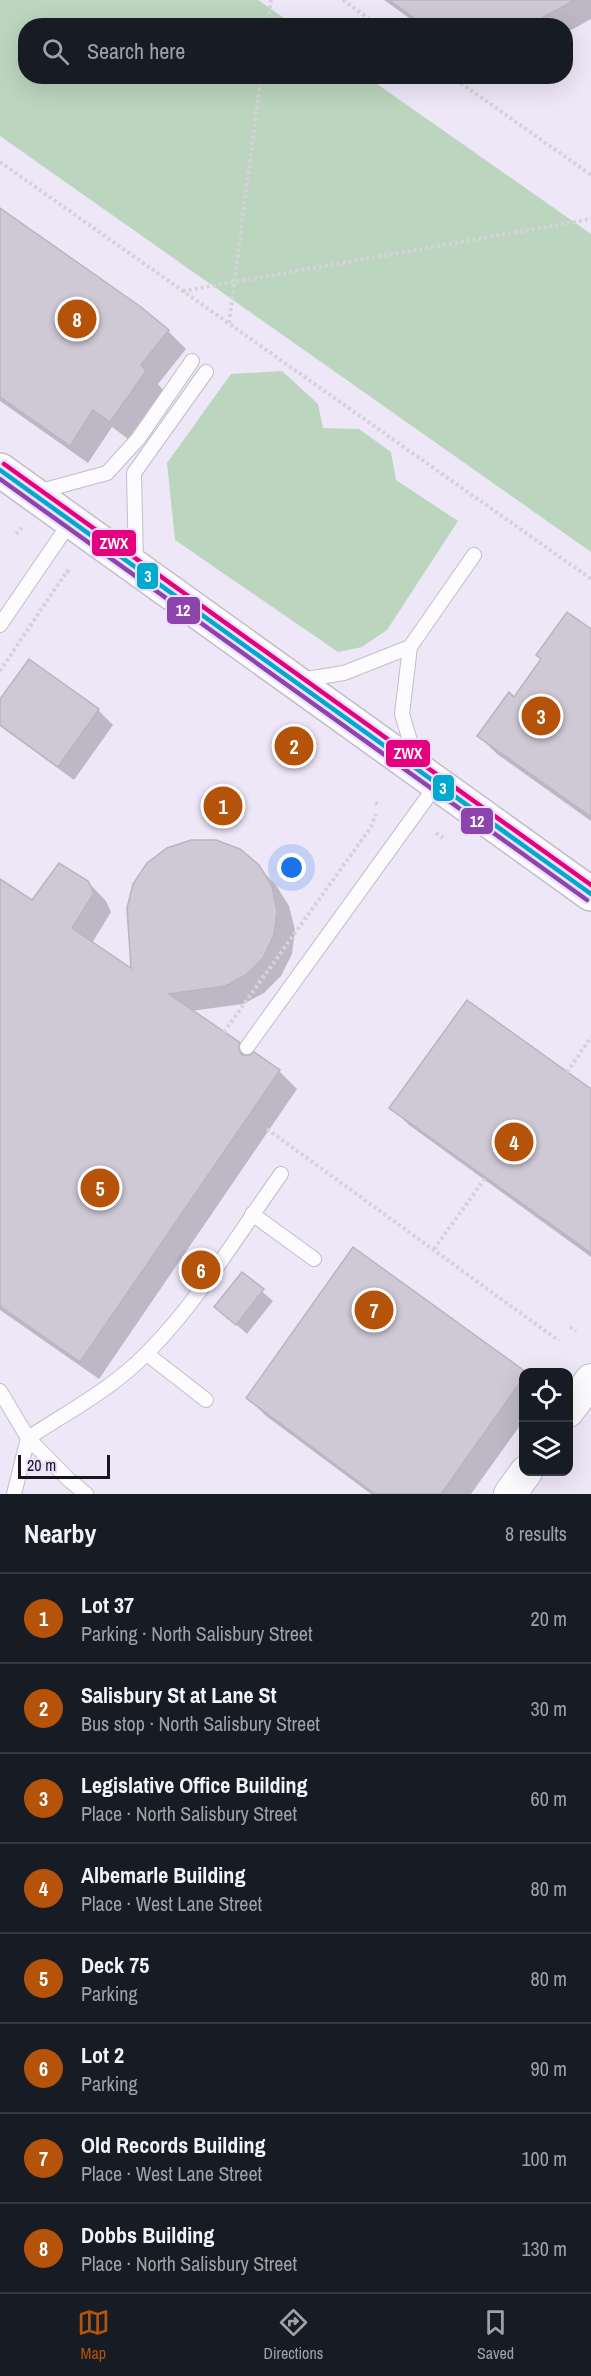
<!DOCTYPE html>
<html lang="en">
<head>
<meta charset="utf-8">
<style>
	:root { --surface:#171b24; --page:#242831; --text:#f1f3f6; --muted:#9ea1a6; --line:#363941; --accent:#b45309 }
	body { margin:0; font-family:"Archivo Narrow",sans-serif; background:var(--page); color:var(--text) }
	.controls { position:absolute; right:18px; bottom:18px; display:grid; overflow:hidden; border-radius:12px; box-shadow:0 6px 24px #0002 }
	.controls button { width:54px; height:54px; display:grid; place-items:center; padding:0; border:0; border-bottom:2px solid var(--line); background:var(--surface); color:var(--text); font:30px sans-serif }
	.scale { position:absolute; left:18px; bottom:15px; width:92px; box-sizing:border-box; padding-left:6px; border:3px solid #19141f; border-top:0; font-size:16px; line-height:21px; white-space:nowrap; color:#19141f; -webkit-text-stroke:4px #ede0ff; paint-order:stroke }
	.you { position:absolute; left:292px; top:868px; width:21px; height:21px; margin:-15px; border:4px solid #fff; border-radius:50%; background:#1a73e8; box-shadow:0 0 0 9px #1a73e833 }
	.badge { display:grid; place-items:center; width:39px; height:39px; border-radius:50%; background:var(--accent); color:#fff; font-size:20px; font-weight:700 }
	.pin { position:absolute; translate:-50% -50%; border:3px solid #fff; box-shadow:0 2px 6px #0006 }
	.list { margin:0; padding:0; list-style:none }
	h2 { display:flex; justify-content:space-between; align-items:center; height:78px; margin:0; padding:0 24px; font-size:26px }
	h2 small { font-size:20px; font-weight:400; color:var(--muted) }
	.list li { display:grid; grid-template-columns:39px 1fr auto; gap:18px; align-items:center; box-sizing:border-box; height:90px; padding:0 24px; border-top:2px solid var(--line) }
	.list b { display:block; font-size:22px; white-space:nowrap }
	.list p { margin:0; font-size:20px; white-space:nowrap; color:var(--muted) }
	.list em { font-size:20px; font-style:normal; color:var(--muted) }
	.icon { flex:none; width:33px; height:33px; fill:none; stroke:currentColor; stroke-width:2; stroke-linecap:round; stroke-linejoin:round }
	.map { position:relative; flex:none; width:591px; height:1494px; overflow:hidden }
	.search { position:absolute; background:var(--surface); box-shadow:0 6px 24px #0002; left:18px; right:18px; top:18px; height:66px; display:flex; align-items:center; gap:15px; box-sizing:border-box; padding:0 21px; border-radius:24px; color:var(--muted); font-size:22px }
	.sheet { height:798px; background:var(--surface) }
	nav { display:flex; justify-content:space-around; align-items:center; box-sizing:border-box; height:84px; border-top:2px solid var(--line); background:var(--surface); font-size:16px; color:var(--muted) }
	nav a { display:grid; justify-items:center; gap:3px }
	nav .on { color:var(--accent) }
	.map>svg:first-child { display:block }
</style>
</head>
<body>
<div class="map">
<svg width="591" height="1494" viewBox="0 0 591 1494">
	<rect width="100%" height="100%" fill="#eee7f8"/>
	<g fill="#bbd5be">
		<polygon points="0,0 258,0 294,25 26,26 26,76 367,77 591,234 591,552 0,136"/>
		<polygon points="282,371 318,404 323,428 359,429 391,452 396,480 458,521 387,630 362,647 338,652 175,540 167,463 231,374"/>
	</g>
	<g fill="#0003">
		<polygon points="384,0 591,0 591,19 566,33 566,26 420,26"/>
		<polygon points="0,210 168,331 186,349 158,384 163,390 128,439 112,427 88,463 0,401"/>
		<polygon points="591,631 591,821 497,754 479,736"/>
		<polygon points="29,661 98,710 113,725 74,780 0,726 0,702"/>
		<polygon points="258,866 276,885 289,906 295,930 292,954 281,976 264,993 243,1004 191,1011 238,1043 251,1056 254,1054 279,1071 297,1089 99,1379 0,1310 0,880 32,902 88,882 106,901 111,912 92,943 133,971"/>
		<polygon points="591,1091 591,1257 409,1125 391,1107"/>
		<polygon points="242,1274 273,1301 247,1334 216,1307"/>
		<polygon points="524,1373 524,1420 471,1494 371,1494 266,1416 248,1398"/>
	</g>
	<g fill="#cfc9d6" stroke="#bab4c1" stroke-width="1.5">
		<polygon points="389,0 575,0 527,26 425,26"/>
		<polygon points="0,208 141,307 169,330 141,365 146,371 110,422 93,410 70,446 0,397"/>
		<polygon points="567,612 591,629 591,817 477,736 509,692 514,697 541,659 536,655"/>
		<polygon points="29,659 99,709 58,767 0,725 0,699"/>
		<polygon points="191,840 216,840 240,849 259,865 272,886 277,911 274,935 263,958 246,975 225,986 169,994 239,1042 239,1050 242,1055 250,1055 254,1052 280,1070 80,1362 0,1306 0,879 32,900 59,863 88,881 94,893 72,928 131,968 127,908 133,884 147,863 167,848"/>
		<polygon points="467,1000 591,1089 591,1253 389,1108"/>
		<polygon points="353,1247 526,1372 524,1372 524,1377 441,1494 375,1494 246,1398"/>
		<polygon points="242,1272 264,1289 236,1325 214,1307"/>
	</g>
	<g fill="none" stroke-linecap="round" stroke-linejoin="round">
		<g stroke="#c3bdca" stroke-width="16">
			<g id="service">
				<polyline points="37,492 107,473 138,439 192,361"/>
				<polyline points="136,563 134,473 206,372"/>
				<polyline points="0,625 71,521"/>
				<polyline points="300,680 344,673 410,647"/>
				<polyline points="416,761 402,714 410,647 474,555"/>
				<polyline points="247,1047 437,784"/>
				<polyline points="252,1214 314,1259"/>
				<polyline points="147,1354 206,1400"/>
				<polyline points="0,1391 28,1438 68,1479 86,1494"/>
				<path d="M14 1494 28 1438C69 1411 112 1389 147 1353 199 1301 238 1234 281 1174"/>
			</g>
		</g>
		<g stroke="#c3bdca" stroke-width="34">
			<g id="tertiary">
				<polyline points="568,1411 591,1380"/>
				<polyline points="510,1494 526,1472"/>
			</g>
		</g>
		<g stroke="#c3bdca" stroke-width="36">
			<polyline id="secondary" points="0,470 591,894"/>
		</g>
		<g stroke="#d4d3d8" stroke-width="4" stroke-dasharray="3 3" stroke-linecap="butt">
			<polyline points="343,0 379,26"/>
			<polyline points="268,26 271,0"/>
			<polyline points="451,76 591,175"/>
			<polyline points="0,162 591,579"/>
			<polyline points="183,291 591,219"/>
			<polyline points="229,323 261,76"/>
			<polyline points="16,534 22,528"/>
			<polyline points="0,671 67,571 71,574"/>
			<polyline points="375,803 381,805"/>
			<polyline points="436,833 443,838"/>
			<polyline points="224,1032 371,827 376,814"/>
			<polyline points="567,1072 591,1037"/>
			<polyline points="267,1129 559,1341"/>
			<polyline points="434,1249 486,1177"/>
			<polyline points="570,1327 576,1331"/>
		</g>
		<use href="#service" stroke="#fcfbfe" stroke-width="14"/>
		<use href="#tertiary" stroke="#fcfbfe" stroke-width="32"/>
		<use href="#secondary" stroke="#fcfbfe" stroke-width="33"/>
		<g stroke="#ede0ff" stroke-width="9">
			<polyline id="bus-1" points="0,470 591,894"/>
		</g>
		<g stroke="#ede0ff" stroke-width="9">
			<polyline id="bus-2" points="0,479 587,900"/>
		</g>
		<g stroke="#ede0ff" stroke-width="9">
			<polyline id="bus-3" points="4,464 591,885"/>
		</g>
		<use href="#bus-1" stroke="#00a9ce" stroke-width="4.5"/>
		<use href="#bus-2" stroke="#8e44ad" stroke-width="4.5"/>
		<use href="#bus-3" stroke="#e5007d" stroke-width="4.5"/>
	</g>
	<g stroke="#ede0ff" stroke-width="2">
		<rect x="91" y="529" width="46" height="28" rx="6" fill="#e5007d"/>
		<rect x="136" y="562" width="23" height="28" rx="6" fill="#00a9ce"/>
		<rect x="166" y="596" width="35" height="29" rx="6" fill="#8e44ad"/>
		<rect x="385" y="739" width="46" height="29" rx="6" fill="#e5007d"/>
		<rect x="432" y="774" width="23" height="28" rx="6" fill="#00a9ce"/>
		<rect x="460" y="807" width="34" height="28" rx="6" fill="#8e44ad"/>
	</g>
	<g font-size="16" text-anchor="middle" font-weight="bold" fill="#fff">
		<text x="114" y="549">ZWX</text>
		<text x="148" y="582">3</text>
		<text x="183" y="616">12</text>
		<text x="408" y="759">ZWX</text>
		<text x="443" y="794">3</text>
		<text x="477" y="827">12</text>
	</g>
</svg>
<div class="controls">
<button><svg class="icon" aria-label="locate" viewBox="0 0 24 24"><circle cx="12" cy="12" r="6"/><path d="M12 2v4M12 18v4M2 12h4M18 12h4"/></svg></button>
<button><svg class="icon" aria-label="layers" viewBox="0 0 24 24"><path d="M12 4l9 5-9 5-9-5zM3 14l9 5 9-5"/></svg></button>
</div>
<div class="scale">20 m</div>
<div class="you"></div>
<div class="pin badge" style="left:223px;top:806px">1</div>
<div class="pin badge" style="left:294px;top:746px">2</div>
<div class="pin badge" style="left:541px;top:716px">3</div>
<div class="pin badge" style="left:514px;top:1142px">4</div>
<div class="pin badge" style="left:100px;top:1188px">5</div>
<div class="pin badge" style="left:201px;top:1270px">6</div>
<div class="pin badge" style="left:374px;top:1310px">7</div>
<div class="pin badge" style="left:77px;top:319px">8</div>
<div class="search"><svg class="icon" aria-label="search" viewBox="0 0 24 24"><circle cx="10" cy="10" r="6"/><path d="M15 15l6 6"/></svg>Search here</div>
</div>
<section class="sheet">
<h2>Nearby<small>8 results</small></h2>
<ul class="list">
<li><span class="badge">1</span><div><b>Lot 37</b><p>Parking · North Salisbury Street</p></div><em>20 m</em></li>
<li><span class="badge">2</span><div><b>Salisbury St at Lane St</b><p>Bus stop · North Salisbury Street</p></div><em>30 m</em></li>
<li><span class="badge">3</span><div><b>Legislative Office Building</b><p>Place · North Salisbury Street</p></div><em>60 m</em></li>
<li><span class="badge">4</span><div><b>Albemarle Building</b><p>Place · West Lane Street</p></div><em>80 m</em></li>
<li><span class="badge">5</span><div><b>Deck 75</b><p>Parking</p></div><em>80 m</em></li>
<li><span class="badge">6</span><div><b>Lot 2</b><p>Parking</p></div><em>90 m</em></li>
<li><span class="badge">7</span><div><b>Old Records Building</b><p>Place · West Lane Street</p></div><em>100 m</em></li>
<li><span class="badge">8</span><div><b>Dobbs Building</b><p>Place · North Salisbury Street</p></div><em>130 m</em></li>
</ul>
</section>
<nav>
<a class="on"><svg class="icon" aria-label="map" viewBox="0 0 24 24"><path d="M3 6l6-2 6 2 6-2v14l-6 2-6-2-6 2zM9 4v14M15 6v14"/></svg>Map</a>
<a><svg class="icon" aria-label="directions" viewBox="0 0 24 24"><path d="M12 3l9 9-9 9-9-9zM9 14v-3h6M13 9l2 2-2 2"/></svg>Directions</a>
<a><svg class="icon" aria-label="saved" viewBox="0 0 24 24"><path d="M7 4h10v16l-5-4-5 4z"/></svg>Saved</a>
</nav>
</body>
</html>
